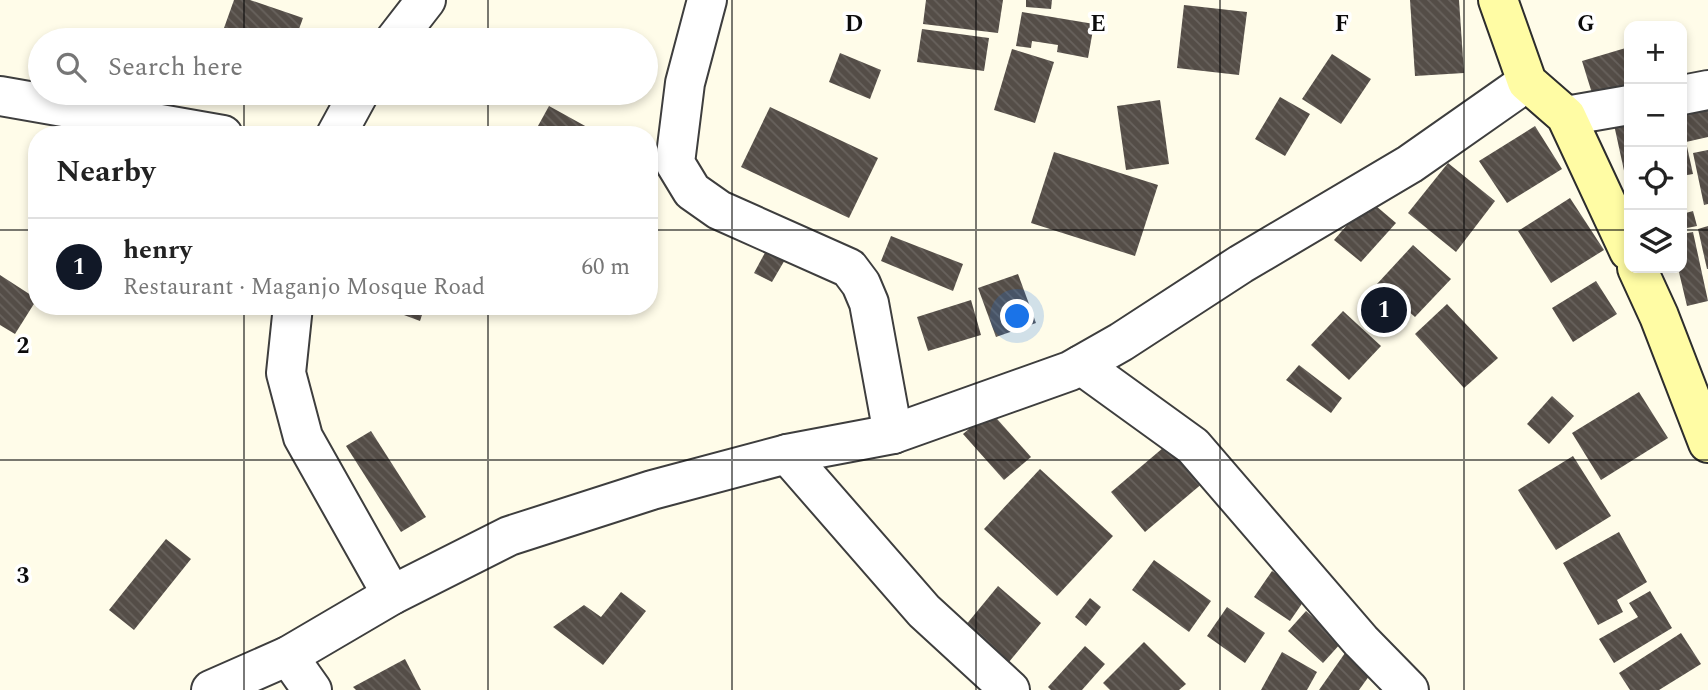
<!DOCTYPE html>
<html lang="en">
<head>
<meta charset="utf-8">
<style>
	:root { --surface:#fff; --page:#f6f6f6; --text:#222; --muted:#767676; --line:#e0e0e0; --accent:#111827 }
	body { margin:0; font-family:Spectral,serif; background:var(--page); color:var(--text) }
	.controls { position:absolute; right:21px; top:21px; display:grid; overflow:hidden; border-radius:14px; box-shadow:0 4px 10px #0003 }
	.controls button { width:63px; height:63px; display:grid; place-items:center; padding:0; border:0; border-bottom:2px solid var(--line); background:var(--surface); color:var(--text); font:35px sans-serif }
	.you { position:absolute; left:1018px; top:317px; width:24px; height:24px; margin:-18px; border:5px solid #fff; border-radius:50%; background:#1a73e8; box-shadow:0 0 0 10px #1a73e833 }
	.badge { display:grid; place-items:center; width:46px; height:46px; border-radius:50%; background:var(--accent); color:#fff; font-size:23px; font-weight:700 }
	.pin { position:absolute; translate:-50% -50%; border:4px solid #fff; box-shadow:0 2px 7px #0006 }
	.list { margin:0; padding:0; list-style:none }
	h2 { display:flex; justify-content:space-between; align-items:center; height:91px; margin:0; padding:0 28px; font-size:30px }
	h2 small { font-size:23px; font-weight:400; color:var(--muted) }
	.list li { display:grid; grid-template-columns:46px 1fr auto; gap:21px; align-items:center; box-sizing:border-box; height:98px; padding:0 28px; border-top:2px solid var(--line) }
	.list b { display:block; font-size:26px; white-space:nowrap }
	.list p { margin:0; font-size:23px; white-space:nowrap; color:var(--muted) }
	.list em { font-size:23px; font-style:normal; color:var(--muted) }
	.icon { flex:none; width:38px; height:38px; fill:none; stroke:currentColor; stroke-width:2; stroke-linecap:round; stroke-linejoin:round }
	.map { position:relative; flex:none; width:1708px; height:690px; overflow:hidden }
	.search { position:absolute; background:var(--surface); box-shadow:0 4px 10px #0003; left:28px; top:28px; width:630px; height:77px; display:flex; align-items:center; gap:18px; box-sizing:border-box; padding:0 24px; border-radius:38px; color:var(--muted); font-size:26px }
	.panel { position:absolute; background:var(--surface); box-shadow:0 4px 10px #0003; left:28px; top:126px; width:630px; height:189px; border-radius:28px }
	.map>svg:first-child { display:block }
</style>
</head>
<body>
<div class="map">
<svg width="1708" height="690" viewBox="0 0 1708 690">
	<defs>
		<pattern id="building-back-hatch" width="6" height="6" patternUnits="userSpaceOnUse" patternTransform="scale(1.75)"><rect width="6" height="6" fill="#544d47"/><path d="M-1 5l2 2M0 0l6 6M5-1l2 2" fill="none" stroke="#68625d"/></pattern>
	</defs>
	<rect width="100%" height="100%" fill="#fffce9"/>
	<g fill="url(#building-back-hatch)">
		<polygon points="234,0 250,0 303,18 295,40 259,40 224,28"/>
		<polygon points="926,0 1003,0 998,33 923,24"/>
		<polygon points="1026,0 1052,0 1051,9 1026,7"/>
		<polygon points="1410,0 1459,0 1464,73 1415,76"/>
		<polygon points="1184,5 1247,12 1239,75 1177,68"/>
		<polygon points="1022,12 1094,24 1088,58 1057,52 1058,45 1032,41 1031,48 1016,46"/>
		<polygon points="922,29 989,38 984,71 917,62"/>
		<polygon points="1629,47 1629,93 1595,103 1582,61"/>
		<polygon points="1012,49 1054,62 1035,123 994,110"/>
		<polygon points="840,53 881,70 870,99 829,82"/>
		<polygon points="1332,54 1371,79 1341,124 1302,99"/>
		<polygon points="1280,97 1310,114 1285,156 1255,139"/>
		<polygon points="1708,98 1708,137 1686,142 1693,174 1682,176 1682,104"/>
		<polygon points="1160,100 1169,164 1126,170 1117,106"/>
		<polygon points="549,106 587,127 582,135 533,135"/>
		<polygon points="770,107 878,158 849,218 741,167"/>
		<polygon points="1629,116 1629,189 1628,189 1613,120"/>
		<polygon points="1535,126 1562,169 1507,203 1479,161"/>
		<polygon points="1708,150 1708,204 1704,205 1693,153"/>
		<polygon points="1054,152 1158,185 1135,256 1031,223"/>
		<polygon points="1448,163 1495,201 1456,252 1408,213"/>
		<polygon points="1570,198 1604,250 1551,283 1518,231"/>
		<polygon points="1369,200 1396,223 1361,262 1334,240"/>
		<polygon points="1693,211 1697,226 1682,229 1682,214"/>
		<polygon points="1708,226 1708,269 1707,269 1698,229"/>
		<polygon points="1693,232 1708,301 1687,306 1678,268 1682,268 1682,234"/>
		<polygon points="891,236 963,264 953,291 881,261"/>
		<polygon points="1413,245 1451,279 1415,317 1377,284"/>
		<polygon points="767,249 786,258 772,282 754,273"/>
		<polygon points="1018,274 1036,323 996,337 978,288"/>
		<polygon points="0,275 37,299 15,334 0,325"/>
		<polygon points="1596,281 1617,314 1573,342 1552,308"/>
		<polygon points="971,300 981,335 928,351 917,317"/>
		<polygon points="1447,304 1498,358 1464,388 1415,334"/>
		<polygon points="380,306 425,306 420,321"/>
		<polygon points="1343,311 1381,346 1349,380 1311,345"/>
		<polygon points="1299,365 1342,398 1331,413 1286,380"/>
		<polygon points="1639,392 1668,438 1601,480 1572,433"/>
		<polygon points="1552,396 1574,416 1549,444 1527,424"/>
		<polygon points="990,411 1031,457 1004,480 963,434"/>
		<polygon points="371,431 426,517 401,532 346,446"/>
		<polygon points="1170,442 1204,482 1145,532 1111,492"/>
		<polygon points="1573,456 1611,516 1556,550 1518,490"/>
		<polygon points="1040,469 1113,536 1057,596 984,529"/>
		<polygon points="1619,532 1647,582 1617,600 1623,612 1598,625 1563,563"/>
		<polygon points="166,539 191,559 134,630 109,610"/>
		<polygon points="1154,560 1211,601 1189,632 1132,590"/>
		<polygon points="1272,571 1308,595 1290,621 1254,597"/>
		<polygon points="998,586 1041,623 1009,662 965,626"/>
		<polygon points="1650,591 1672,628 1614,663 1599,639 1638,617 1629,603"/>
		<polygon points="621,592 646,611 603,665 553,627 584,605 601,617"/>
		<polygon points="1090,598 1101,607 1086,626 1075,617"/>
		<polygon points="1227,607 1265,633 1245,663 1207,636"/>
		<polygon points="1306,611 1341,643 1323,663 1288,631"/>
		<polygon points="1681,633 1701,664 1659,690 1630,690 1619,673"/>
		<polygon points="1144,642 1186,684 1179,690 1110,690 1103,683"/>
		<polygon points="1085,646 1105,664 1082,690 1051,690 1048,687"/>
		<polygon points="1282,652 1317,672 1307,690 1261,690"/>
		<polygon points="1345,653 1372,672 1359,690 1319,690"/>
		<polygon points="405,659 421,690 356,690 353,687"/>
	</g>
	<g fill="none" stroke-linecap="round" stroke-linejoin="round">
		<g stroke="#3e3e3e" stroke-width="42">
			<g id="street">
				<polyline points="707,0 685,83 675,163 692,191 719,210 849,268 861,284 869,303 893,434"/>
				<polyline points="395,40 426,0"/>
				<polyline points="1682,95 1708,90"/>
				<polyline points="0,96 223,135"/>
				<polyline points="1566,116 1629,105"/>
				<polyline points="336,135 359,93"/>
				<polyline points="293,306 286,373 303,437 392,595"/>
				<polyline points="1081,365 1193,446 1361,641 1409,690"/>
				<polyline points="787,454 924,611 1010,690"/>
				<polyline points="288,656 312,690"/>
				<polyline points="211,690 288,656 392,595 509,536 652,490 787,454 893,434 1070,371 1121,342 1241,264 1410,164 1527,82"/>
			</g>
		</g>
		<g stroke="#2d2d2d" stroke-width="42">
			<g id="secondary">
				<polyline points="1498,0 1527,82 1566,116 1629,251"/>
				<polyline points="1637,268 1659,316 1708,443"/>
			</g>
		</g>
		<use href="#street" stroke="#fff" stroke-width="38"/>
		<use href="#secondary" stroke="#fffca4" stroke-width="38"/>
	</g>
	<path fill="none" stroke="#0b0b0b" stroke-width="2" stroke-opacity="0.55" d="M244 0V40M488 0V40M732 0V690M976 0V690M1220 0V690M1464 0V690M244 93V135M488 93V135M0 230H37M649 230H1629M1682 230H1708M244 306V690M488 306V690M0 460H1708"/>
	<g font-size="23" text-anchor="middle" font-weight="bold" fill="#0b0b0b" stroke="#fff" stroke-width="7" stroke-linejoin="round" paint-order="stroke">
		<text x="854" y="31">D</text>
		<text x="1098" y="31">E</text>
		<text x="1342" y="31">F</text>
		<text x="1586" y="31">G</text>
		<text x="23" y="353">2</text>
		<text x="23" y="583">3</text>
	</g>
</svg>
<div class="controls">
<button>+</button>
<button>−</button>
<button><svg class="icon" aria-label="locate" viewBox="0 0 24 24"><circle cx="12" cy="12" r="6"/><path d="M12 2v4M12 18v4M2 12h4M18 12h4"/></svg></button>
<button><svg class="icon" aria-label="layers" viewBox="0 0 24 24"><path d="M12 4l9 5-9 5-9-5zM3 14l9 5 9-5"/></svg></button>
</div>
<div class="you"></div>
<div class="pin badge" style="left:1384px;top:310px">1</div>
<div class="search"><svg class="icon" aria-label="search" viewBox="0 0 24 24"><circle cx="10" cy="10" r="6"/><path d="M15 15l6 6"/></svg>Search here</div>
<section class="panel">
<h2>Nearby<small></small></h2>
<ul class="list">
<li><span class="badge">1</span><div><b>henry</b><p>Restaurant · Maganjo Mosque Road</p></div><em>60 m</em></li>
</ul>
</section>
</div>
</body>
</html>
